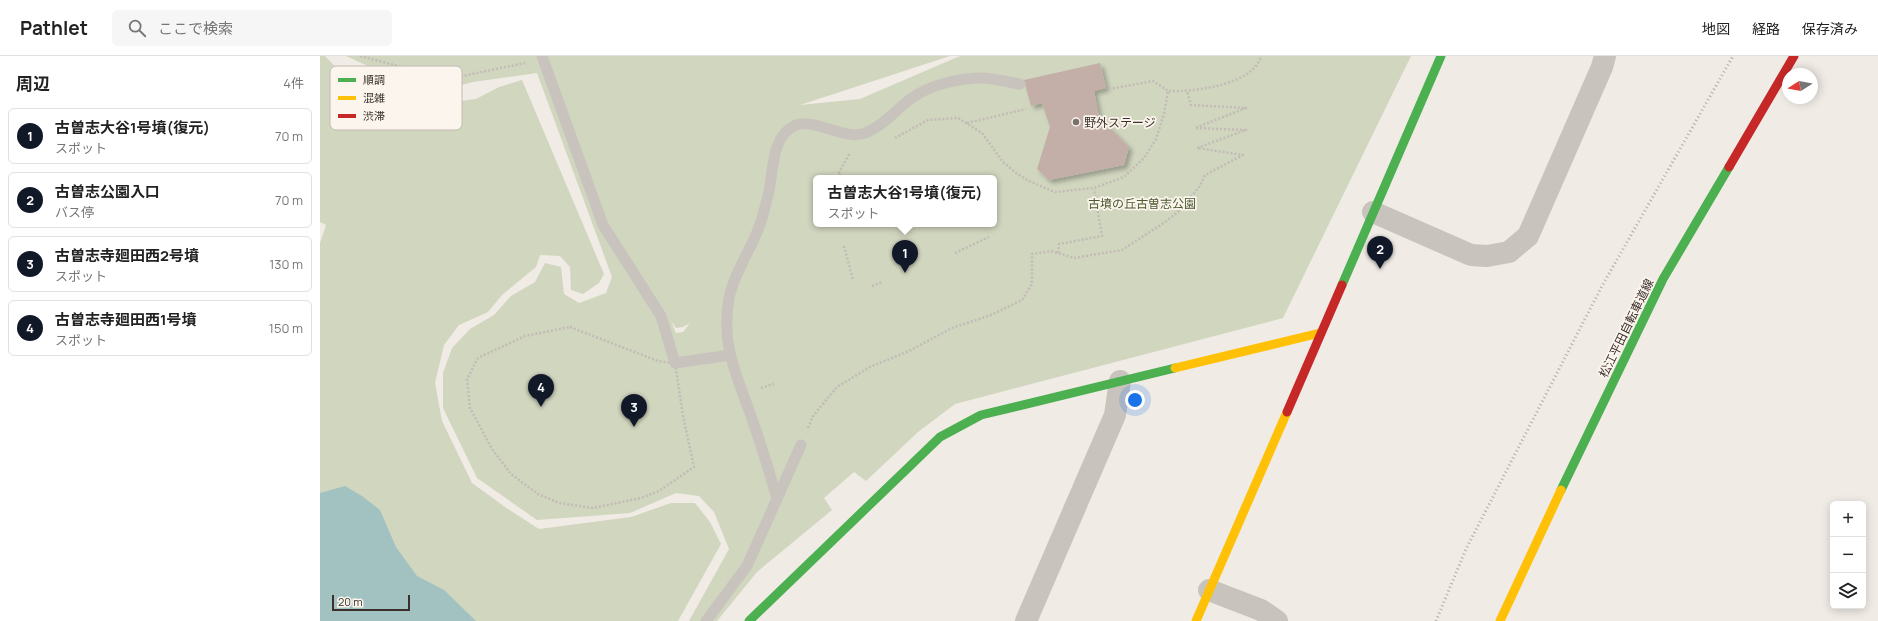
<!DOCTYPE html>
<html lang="ja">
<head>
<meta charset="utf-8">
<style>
	:root { --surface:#fff; --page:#f6f6f6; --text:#222; --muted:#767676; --line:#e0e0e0; --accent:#111827 }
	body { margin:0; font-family:Manrope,"Noto Sans JP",sans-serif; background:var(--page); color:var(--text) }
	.controls { position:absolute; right:12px; bottom:12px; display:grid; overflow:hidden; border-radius:6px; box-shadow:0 2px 10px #0003 }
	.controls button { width:36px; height:36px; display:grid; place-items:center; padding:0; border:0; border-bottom:1px solid var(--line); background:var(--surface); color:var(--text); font:20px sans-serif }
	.compass { position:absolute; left:1462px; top:12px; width:36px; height:36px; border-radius:50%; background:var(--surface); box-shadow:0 2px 10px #0003; rotate:259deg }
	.scale { position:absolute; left:12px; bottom:10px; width:78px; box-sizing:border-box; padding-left:4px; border:2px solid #3b302b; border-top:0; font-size:11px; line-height:14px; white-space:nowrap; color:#3b302b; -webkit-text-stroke:3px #fbf5ee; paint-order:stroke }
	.you { position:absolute; left:815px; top:344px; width:14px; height:14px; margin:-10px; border:3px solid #fff; border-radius:50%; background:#1a73e8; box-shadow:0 0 0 6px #1a73e833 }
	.badge { display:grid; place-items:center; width:26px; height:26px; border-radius:50%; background:var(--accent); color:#fff; font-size:13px; font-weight:700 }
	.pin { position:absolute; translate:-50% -33px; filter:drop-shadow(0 1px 2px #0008) }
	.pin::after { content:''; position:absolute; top:21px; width:14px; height:12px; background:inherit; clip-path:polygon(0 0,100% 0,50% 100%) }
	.popup { position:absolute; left:493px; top:119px; width:184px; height:52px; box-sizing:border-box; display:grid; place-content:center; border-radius:6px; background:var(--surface); filter:drop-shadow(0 1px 3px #0005); font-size:13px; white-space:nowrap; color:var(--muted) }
	.popup b { font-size:15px; color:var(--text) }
	.popup::after { content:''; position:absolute; left:50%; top:100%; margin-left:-8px; border:8px solid transparent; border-top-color:var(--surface) }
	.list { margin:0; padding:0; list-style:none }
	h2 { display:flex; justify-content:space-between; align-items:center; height:52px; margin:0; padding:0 16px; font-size:17px }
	h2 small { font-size:13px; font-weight:400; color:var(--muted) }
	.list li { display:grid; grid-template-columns:26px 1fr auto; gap:12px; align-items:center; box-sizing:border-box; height:56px; margin:0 8px 8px; padding:0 8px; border:1px solid var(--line); border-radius:6px }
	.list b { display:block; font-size:15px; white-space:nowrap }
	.list p { margin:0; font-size:13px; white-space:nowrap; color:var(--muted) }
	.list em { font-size:13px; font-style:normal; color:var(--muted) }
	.icon { flex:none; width:22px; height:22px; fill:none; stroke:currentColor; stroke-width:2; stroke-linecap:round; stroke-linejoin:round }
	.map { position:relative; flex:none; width:1558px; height:565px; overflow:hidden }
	header { display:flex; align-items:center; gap:24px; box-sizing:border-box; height:56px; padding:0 20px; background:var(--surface); border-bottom:1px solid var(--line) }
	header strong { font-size:19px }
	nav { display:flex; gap:22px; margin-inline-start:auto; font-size:14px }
	.search { width:280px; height:36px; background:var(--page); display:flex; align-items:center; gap:10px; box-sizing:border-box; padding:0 14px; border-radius:6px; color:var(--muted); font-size:15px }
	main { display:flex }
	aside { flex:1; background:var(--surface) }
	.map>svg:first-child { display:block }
</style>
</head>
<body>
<header>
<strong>Pathlet</strong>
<div class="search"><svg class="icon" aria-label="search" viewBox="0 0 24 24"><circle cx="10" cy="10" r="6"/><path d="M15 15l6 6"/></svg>ここで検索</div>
<nav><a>地図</a><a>経路</a><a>保存済み</a></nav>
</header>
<main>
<aside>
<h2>周辺<small>4件</small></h2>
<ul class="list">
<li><span class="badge">1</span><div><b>古曽志大谷1号墳(復元)</b><p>スポット</p></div><em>70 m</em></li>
<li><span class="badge">2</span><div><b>古曽志公園入口</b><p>バス停</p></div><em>70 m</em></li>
<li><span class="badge">3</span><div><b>古曽志寺廻田西2号墳</b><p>スポット</p></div><em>130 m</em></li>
<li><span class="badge">4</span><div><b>古曽志寺廻田西1号墳</b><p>スポット</p></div><em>150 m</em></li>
</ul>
</aside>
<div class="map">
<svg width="1558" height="565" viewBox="0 0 1558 565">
	<defs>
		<filter id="shadow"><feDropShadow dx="3.5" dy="3.5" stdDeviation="2" flood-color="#0004"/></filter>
	</defs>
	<rect width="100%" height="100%" fill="#f0ebe5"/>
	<g fill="#d1d6bf" fill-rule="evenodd">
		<polygon points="0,0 5,0 26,22 68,37 117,48 156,43 179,31 202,24 284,218 279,227 263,238 251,234 250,211 240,200 220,199 216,211 182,239 168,256 139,269 124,289 115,327 122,365 152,427 185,451 219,473 311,461 351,447 375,447 390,466 401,488 358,565 0,565 0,187 6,169 0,166"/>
		<path d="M26 0H630L480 49 540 43 640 0H1091L963 262 635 348 598 376 546 425 534 416 504 442 512 454 437 516 397 565H369L409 493 394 456 379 440 356 437 310 457 217 464 157 422 123 352V317L132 292 150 273 174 259 191 240 215 226 225 207 241 211 244 238 259 247 286 237 292 221 217 17 153 26 131 32 68 19ZM496 122H674V168H496ZM351 265 356 272 363 271 370 267 363 276 356 277Z"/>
	</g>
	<polygon fill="#a1c2c1" points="25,430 42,440 60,454 76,491 97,520 124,534 156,565 0,565 0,437"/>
	<polygon fill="#c3afa7" filter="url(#shadow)" points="780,7 786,32 774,35 779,61 809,91 804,109 729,124 717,113 730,71 722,47 711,50 704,24"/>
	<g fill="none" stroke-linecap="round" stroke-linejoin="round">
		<g stroke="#c2bbb6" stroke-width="2.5" stroke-dasharray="2 2" stroke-linecap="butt">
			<polyline points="40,0 128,23 205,7"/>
			<polyline points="789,33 833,25 848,35"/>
			<polyline points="647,67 706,53"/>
			<path d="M575 82 608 64 638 62 662 77 683 106 696 117 711 126 735 136 774 132 804 121 824 102 836 83 844 58 848 35C873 36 934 29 941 0"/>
			<polyline points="524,122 518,118 530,97"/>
			<polyline points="524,190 533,224"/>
			<polyline points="635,197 669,181"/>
			<polyline points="738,197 739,188 782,180 774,133"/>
			<polyline points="552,230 562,226"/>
			<polygon points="250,271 338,305 355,307 363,360 374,411 339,435 321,442 273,452 239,447 218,438 191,418 172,393 150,352 147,323 158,302 205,280"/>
			<polyline points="441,332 454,328"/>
			<polyline points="488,372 493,360 517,331 550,311 589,295 632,272 671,259 702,244 712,228 712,198 731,195 754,202 802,194 845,166 858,156 880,130 885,119 923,99 877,92 926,74 875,72 926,52 871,49 867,35"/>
		</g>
		<g stroke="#c9c3be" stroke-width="11">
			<polyline points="222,0 283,169 341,260 355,307 410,299"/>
			<path d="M457 443C449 414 440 385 430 357 415 315 401 288 409 242 414 217 431 194 439 171 443 161 445 150 448 140 454 116 450 80 476 69 495 62 525 85 545 77 564 70 576 53 592 42 610 29 636 23 658 22 672 21 687 26 700 28"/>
			<polyline points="386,565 427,510 481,389"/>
		</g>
		<g stroke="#c9c3be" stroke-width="22">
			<polyline points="1053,156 1151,199 1167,200 1189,196 1208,180 1282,11 1285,0"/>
			<polyline points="889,534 941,554 957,565"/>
			<polyline points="706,565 795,359 800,325"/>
		</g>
		<g stroke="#4caf50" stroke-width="9">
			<polyline points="1022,229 1121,0"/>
			<polyline points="1241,434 1343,223 1409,111"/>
			<polyline points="429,565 620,381 661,359 855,312"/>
		</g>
		<g stroke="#ffc107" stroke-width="9">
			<polyline points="855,312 1000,277"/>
			<polyline points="876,565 967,356"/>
			<polyline points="1180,565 1241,434"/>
		</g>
		<g stroke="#c62828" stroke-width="9">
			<polyline points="1409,111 1474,0"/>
			<polyline points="967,356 1022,229"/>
		</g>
		<polyline stroke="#b1aca8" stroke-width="3" stroke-dasharray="1 3" stroke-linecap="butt" points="1116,565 1146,493 1282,230 1413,0"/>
	</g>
	<circle fill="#7a716c" stroke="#fbf5ee" stroke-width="1.5" cx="756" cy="66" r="4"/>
	<g text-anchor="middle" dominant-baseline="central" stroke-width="3.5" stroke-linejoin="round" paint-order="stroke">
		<g font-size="12" fill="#3b302b" stroke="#fbf5ee" text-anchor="start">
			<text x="764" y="66">野外ステージ</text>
		</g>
		<g font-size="12" fill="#4a5a2e" stroke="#fbf5ee">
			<text x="822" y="147">古墳の丘古曽志公園</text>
		</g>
		<g font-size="12" fill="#3b302b" stroke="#fbf5ee">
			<text transform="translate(1306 272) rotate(-64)">松江平田自転車道線</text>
		</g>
	</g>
	<rect x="10" y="10" width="132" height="64" rx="6" fill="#fbf5ee" stroke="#c1bab4" stroke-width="1"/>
	<rect x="18" y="22" width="18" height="4" fill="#4caf50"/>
	<rect x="18" y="40" width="18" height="4" fill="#ffc107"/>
	<rect x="18" y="58" width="18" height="4" fill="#c62828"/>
	<g font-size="11" fill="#3b302b">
		<text x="43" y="28">順調</text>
		<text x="43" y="46">混雑</text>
		<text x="43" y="64">渋滞</text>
	</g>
</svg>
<div class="controls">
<button>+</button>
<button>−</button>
<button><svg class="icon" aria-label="layers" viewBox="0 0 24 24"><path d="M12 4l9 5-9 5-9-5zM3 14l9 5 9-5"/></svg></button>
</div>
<svg class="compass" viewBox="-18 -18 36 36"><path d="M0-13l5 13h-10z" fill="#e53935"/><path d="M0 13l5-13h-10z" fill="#767676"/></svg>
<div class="scale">20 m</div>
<div class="you"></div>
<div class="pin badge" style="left:585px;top:217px">1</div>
<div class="popup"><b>古曽志大谷1号墳(復元)</b>スポット</div>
<div class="pin badge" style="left:1060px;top:213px">2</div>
<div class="pin badge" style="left:314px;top:371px">3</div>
<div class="pin badge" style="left:221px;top:351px">4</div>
</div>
</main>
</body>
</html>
